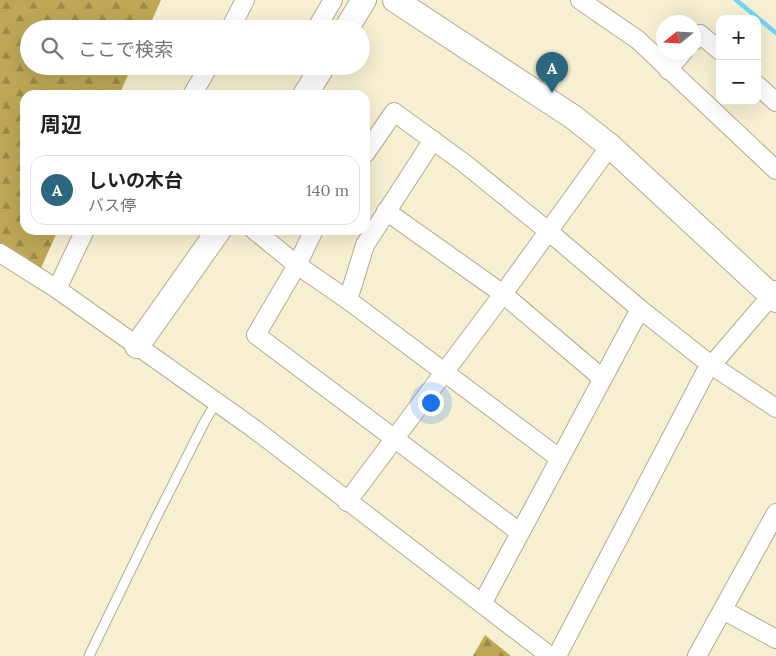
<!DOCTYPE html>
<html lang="ja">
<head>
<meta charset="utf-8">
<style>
	:root { --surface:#fff; --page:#f2f2f2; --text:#202124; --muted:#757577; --line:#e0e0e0; --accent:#2b687f }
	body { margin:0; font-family:Lora,"Noto Sans JP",serif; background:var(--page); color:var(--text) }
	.controls { position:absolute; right:15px; top:15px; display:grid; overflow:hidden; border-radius:10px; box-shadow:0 5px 20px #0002 }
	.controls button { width:45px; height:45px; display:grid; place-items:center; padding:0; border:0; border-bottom:1px solid var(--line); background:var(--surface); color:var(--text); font:25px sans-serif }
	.compass { position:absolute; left:656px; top:15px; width:45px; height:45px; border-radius:50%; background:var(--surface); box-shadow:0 5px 20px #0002; rotate:252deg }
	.you { position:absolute; left:430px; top:402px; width:18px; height:18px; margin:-12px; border:4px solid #fff; border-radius:50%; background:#1a73e8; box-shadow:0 0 0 8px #1a73e833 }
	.badge { display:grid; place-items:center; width:32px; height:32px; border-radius:50%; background:var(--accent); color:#fff; font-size:16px; font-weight:700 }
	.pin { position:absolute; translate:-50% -41px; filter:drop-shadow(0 1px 2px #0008) }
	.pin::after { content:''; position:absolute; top:26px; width:18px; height:15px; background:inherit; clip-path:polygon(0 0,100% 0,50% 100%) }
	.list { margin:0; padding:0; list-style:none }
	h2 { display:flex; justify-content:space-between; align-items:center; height:65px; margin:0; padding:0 20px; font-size:21px }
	h2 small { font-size:16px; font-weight:400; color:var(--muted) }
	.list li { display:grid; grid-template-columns:32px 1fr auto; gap:15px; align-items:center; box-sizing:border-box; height:70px; margin:0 10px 10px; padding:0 10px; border:1px solid var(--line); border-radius:15px }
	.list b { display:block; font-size:19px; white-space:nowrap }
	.list p { margin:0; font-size:16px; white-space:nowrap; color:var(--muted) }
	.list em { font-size:16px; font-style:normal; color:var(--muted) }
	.icon { flex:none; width:28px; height:28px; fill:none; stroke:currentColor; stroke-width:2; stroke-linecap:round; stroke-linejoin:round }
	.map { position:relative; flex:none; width:776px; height:656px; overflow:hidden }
	.search { position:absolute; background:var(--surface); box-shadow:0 5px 20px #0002; left:20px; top:20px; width:350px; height:55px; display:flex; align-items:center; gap:12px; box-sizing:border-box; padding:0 18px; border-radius:28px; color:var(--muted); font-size:19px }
	.panel { position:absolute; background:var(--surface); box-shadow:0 5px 20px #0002; left:20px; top:90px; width:350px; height:145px; border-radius:15px }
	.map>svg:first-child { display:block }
</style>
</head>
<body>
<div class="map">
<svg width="776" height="656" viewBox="0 0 776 656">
	<defs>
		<pattern id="forest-firs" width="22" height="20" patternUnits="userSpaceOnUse" patternTransform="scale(1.25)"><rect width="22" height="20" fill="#bea857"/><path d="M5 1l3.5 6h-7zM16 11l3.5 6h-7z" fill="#9b8947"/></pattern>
	</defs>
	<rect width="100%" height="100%" fill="#f6efd2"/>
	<g fill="url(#forest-firs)">
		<polygon points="0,0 161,0 148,29 29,29 29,66 132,66 119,95 25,95 25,230 58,230 41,268 0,244"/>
		<polygon points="485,635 511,656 473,656"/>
	</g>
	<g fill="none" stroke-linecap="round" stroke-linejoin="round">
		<polyline stroke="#73d3f8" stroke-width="4.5" points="736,0 776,33"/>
		<g stroke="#b3ac91" stroke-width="11">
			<polyline id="lane" points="89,656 155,520 205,421 216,403"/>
		</g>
		<g stroke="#b3ac91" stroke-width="20">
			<g id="street">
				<polyline points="580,0 638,40 776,170"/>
				<polyline points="230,29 245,0"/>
				<polyline points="316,29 333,0"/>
				<polyline points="694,41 700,34 720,51"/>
				<polyline points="668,70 683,52"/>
				<polyline points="757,85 776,102"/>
				<polyline points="192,95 209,66"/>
				<polyline points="365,154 394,112 464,163 548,231 640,309 711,365 776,408"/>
				<polyline points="386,211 503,294 602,378"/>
				<polyline points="254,230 297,265 348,300 559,458"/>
				<polyline points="314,230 297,265 256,335 514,528 520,531"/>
				<polyline points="0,253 57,289 253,428 550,656"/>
				<polyline points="57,289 85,230"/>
				<polyline points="348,300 365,245 433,140"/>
				<polyline points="347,502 503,294 610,146"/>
				<polyline points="482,604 640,309"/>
				<polyline points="723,610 776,639"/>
				<polyline points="557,656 705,373 776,290"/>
				<polyline points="697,656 776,513"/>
			</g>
		</g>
		<g stroke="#b3ac91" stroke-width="26">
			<g id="secondary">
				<polyline points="395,0 573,117 610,146 776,300"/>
				<polyline points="346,29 364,0"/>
				<polyline points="305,95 323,66"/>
				<polyline points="137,346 219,230"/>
			</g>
		</g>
		<use href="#lane" stroke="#fff" stroke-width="9"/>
		<use href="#street" stroke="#fff" stroke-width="18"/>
		<use href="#secondary" stroke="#fff" stroke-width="24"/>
	</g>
</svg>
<div class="controls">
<button>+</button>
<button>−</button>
</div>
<svg class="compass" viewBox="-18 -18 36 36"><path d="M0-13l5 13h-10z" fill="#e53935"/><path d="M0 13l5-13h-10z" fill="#757577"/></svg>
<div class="you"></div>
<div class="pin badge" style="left:552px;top:93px">A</div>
<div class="search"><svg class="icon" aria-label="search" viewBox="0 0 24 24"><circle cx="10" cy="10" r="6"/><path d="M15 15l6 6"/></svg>ここで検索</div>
<section class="panel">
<h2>周辺<small></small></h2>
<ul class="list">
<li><span class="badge">A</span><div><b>しいの木台</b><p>バス停</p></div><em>140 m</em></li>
</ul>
</section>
</div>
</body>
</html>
